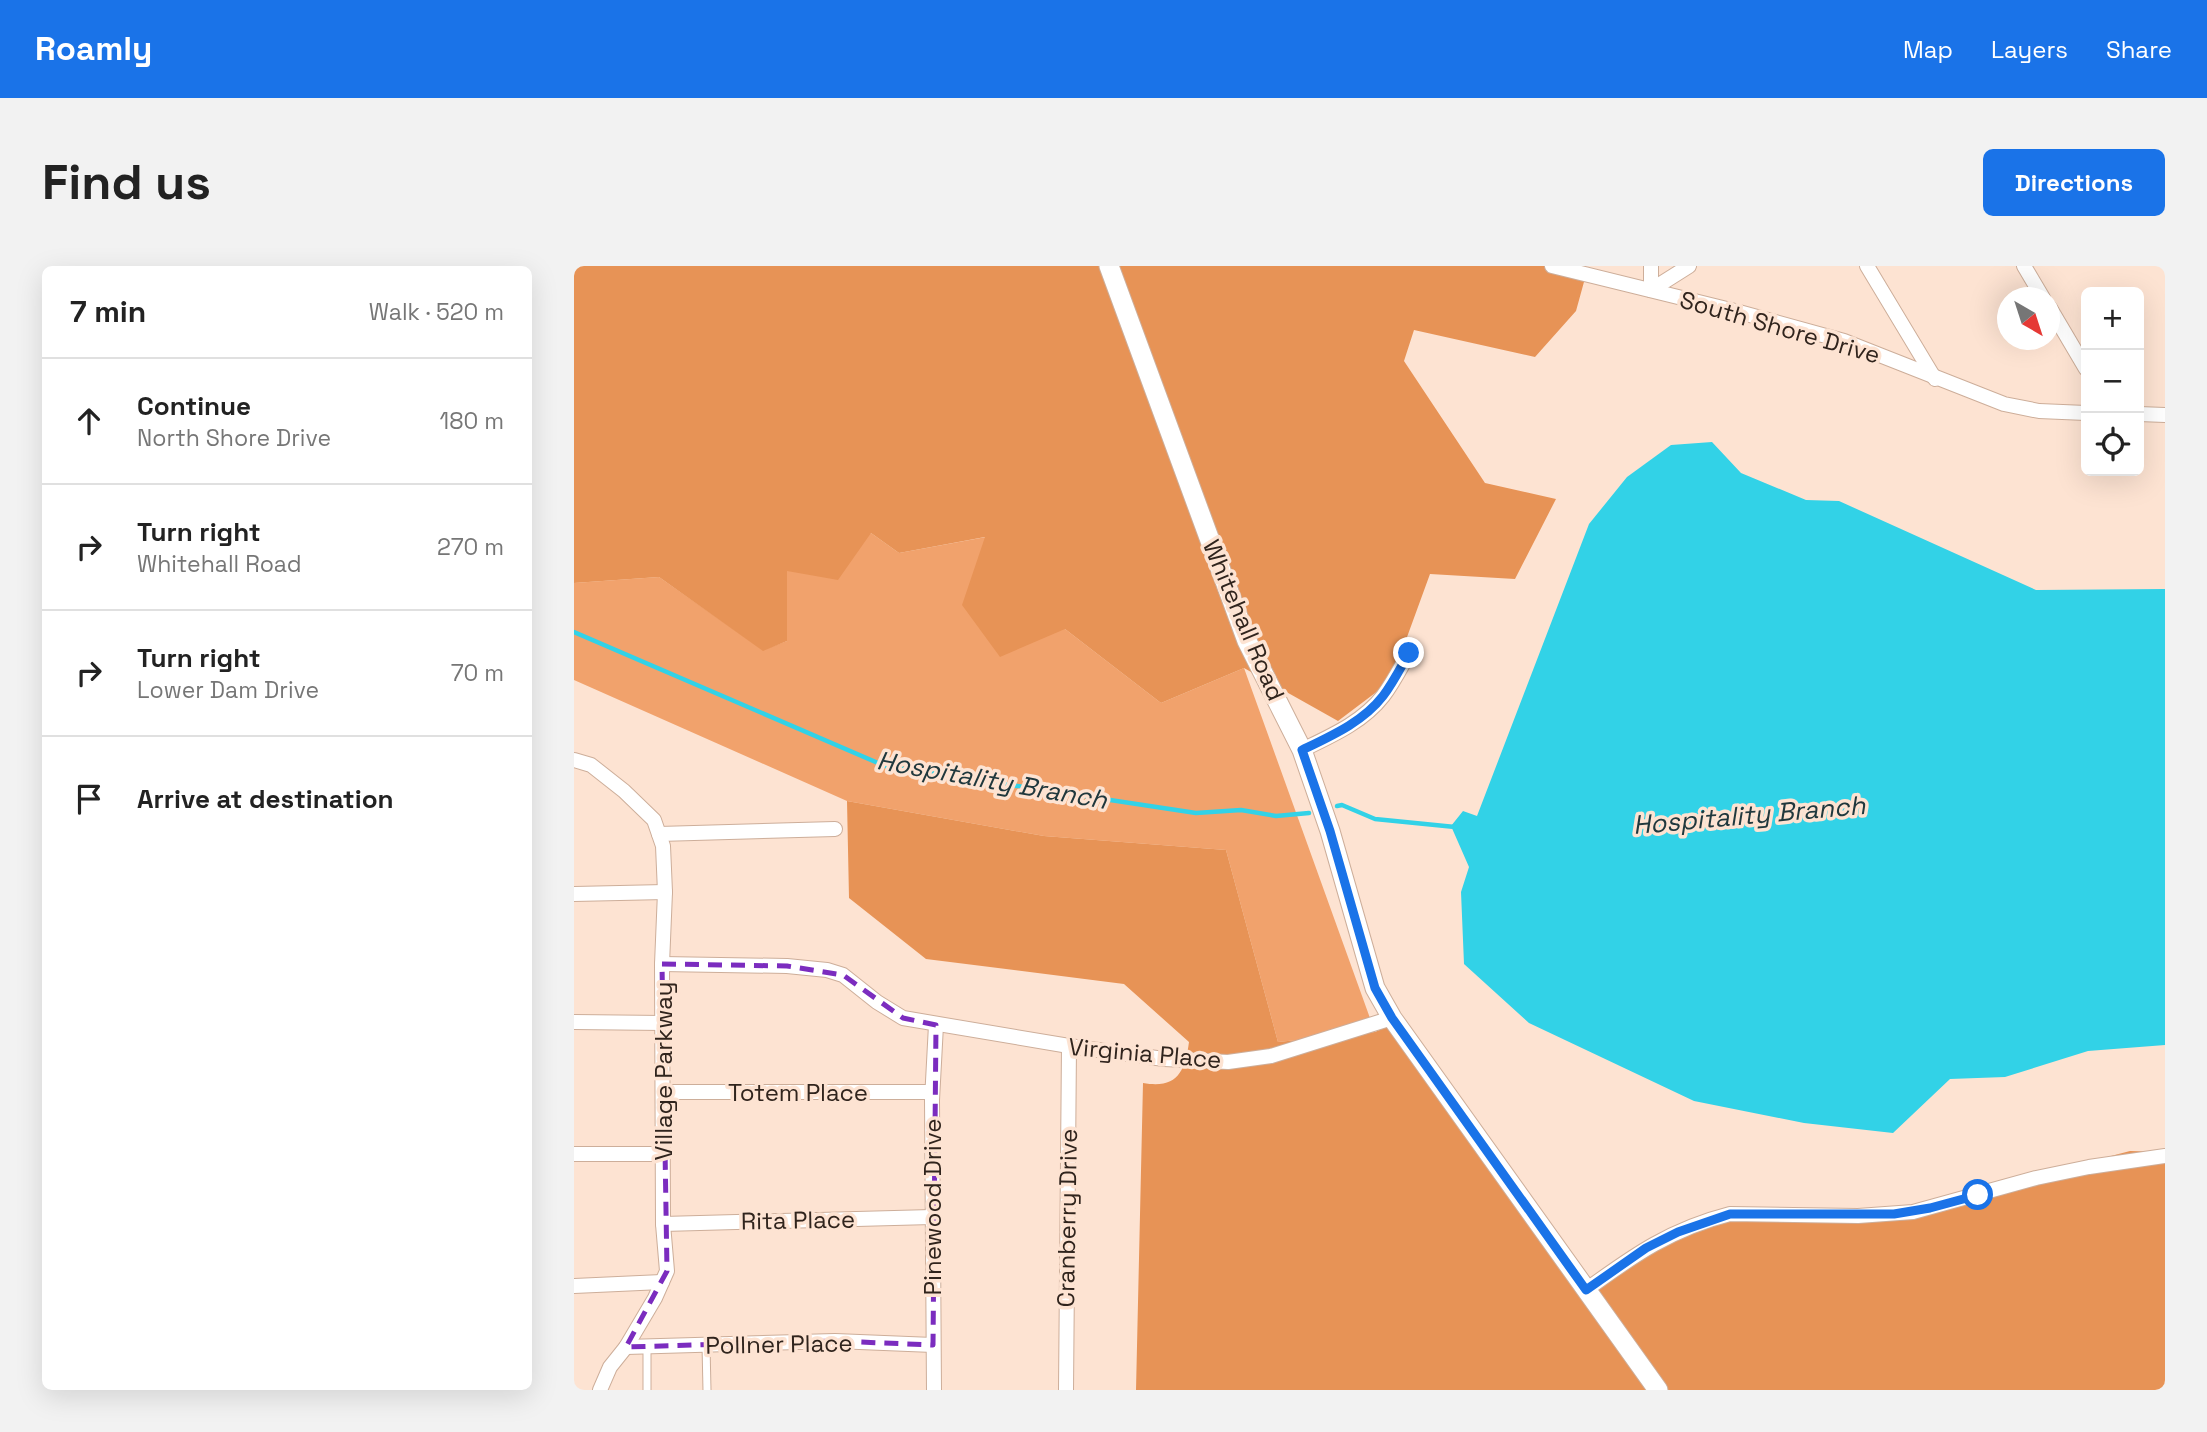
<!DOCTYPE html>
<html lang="en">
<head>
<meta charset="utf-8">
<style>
	:root { --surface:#fff; --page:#f2f2f2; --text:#222; --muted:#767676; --line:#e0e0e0; --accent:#1a73e8 }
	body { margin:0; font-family:"Space Grotesk",sans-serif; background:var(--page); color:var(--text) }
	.controls { position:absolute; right:21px; top:21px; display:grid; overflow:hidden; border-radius:10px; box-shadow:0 7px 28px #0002 }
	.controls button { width:63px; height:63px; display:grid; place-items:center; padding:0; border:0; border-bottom:2px solid var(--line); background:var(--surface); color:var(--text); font:35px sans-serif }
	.compass { position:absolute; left:1423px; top:21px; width:63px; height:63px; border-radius:50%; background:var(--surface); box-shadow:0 7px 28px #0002; rotate:141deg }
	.stop { position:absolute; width:21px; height:21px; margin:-16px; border:5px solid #1a73e8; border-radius:50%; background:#fff }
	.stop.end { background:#1a73e8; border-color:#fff; box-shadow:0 2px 7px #0008 }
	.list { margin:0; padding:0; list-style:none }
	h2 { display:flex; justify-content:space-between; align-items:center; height:91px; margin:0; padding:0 28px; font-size:30px }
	h2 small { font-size:23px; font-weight:400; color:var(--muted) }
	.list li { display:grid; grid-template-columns:46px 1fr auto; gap:21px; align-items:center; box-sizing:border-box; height:126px; padding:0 28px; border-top:2px solid var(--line) }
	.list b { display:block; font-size:26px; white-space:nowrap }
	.list p { margin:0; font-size:23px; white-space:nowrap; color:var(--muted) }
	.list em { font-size:23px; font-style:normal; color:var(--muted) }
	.icon { flex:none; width:38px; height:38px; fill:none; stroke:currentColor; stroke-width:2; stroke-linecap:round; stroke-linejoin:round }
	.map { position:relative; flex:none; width:1591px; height:1124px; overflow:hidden; border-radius:10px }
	header { display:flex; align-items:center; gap:42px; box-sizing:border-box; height:98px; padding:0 35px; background:var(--accent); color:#fff }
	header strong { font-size:33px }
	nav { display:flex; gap:38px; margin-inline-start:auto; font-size:24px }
	.intro { display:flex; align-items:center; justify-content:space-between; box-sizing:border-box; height:168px; padding:0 42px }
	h1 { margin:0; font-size:49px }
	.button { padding:18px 32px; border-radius:10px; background:var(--accent); color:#fff; font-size:24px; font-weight:700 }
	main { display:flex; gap:42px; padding:0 42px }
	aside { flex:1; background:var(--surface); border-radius:10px; box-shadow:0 7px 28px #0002 }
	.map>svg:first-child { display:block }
</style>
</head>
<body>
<header>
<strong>Roamly</strong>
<nav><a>Map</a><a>Layers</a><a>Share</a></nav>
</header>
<div class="intro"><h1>Find us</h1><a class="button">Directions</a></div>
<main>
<aside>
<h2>7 min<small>Walk · 520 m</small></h2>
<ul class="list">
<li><svg class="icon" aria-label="ahead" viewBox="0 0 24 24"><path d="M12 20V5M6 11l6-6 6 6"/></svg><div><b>Continue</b><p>North Shore Drive</p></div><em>180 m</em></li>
<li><svg class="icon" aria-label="right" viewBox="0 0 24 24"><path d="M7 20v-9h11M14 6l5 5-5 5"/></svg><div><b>Turn right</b><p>Whitehall Road</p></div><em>270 m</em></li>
<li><svg class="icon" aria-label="right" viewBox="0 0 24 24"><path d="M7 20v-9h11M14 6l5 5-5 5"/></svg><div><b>Turn right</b><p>Lower Dam Drive</p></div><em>70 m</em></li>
<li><svg class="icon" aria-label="arrive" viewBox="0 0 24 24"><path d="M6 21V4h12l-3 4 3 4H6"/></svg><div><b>Arrive at destination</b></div></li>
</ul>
</aside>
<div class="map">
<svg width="1591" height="1124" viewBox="0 0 1591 1124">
	<rect width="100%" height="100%" fill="#fde3d2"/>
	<polygon fill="#f1a26c" points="297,267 325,287 412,271 491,363 587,437 670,402 801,766 704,776 652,584 470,570 273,535 0,414 0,317 85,311 189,384 213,375 212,305"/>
	<g fill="#e79356">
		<polygon points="0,0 992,0 1013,5 1002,45 961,91 840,64 830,95 911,217 982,233 941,313 856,308 817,415 764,455 670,402 587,437 491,363 426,391 388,339 411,271 325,287 297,267 264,314 213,305 213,375 189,385 85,311 0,317"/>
		<path d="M273 535 470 570 652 584 704 776 801 766 829 753 1022 1020 1153 942 1317 948 1556 885 1591 886V1124H562L569 817C603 823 611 806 615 776L550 718 352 693 275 632Z"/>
	</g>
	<polygon fill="#32d2e7" points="1138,176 1167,207 1232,234 1265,235 1462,324 1591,323 1591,779 1514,785 1431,811 1376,813 1319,867 1230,857 1120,835 955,757 890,698 887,626 895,601 877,560 889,545 903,550 1015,258 1053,211 1097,179"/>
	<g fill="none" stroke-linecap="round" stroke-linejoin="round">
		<g stroke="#32d2e7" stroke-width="4.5">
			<polyline points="0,366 311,500 622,547 667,544 702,550 735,547"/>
			<polyline points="763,540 768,539 801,553 881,561"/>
		</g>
		<g stroke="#cdae9a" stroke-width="9">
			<g id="lane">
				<polyline points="132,1079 133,1124"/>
				<polyline points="73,1080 73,1124"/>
			</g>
		</g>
		<g stroke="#cdae9a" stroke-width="16">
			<g id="street">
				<polyline points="978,0 1165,46 1270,75 1430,138 1465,145 1512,147"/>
				<polyline points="1293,0 1361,113"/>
				<polyline points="1450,0 1469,32"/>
				<polyline points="1077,24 1115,0"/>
				<polyline points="1077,24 1077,0"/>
				<polyline points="1476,42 1512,103"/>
				<polyline points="1565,148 1591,149"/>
				<path d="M728 484C757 470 789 456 809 430 819 417 827 401 835 387"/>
				<polyline points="0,494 17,499 50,525 80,554 89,580 91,626 88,698 89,958 93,1005 81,1032 52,1081 36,1101 26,1124"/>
				<polyline points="85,568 261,563"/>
				<polyline points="0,628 91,626"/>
				<polyline points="88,698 213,700 253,704 269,709 303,736 329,752 495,780 590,793 654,796 697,790 818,752"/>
				<polyline points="0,756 89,757"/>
				<polyline points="90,826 358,826"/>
				<polyline points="0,888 89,888"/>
				<polyline points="89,958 358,951"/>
				<polyline points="0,1020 88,1016"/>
				<path d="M1012 1024C1060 989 1097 963 1156 948L1284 950 1339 946 1462 912 1515 901 1591 890"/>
				<polyline points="52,1081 261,1075 359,1079"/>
				<polyline points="360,1124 358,834 362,759"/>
				<polyline points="492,1124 495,780"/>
			</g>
		</g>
		<g stroke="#cdae9a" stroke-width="21">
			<polyline id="secondary" points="535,0 673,375 728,484 756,565 801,722 818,752 1084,1124"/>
		</g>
		<use href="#lane" stroke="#fff" stroke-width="7"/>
		<use href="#street" stroke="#fff" stroke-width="14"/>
		<use href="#secondary" stroke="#fff" stroke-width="19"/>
	</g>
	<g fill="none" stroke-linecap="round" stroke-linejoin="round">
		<path stroke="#1a73e8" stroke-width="9" d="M835 387C827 401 819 417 809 430 789 456 757 470 728 484L756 565 801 722 818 752 1012 1024 1072 982 1104 966 1156 948H1320L1356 942 1404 929"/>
	</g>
	<path fill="none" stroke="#7b2cbf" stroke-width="5" stroke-dasharray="14 9" stroke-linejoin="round" d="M88 698 213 700 269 709 329 752 362 759 359 1079 261 1075 52 1081 93 1005Z"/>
	<g text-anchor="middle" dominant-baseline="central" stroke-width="7" stroke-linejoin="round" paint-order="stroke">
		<g font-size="24" fill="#30241d" stroke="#fde3d2">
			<text transform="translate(1206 61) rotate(16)">South Shore Drive</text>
			<text transform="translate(670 354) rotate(67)">Whitehall Road</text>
			<text transform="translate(571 787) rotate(5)">Virginia Place</text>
			<text transform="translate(89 805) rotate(-90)">Village Parkway</text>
			<text x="224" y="826">Totem Place</text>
			<text transform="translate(358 941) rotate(-90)">Pinewood Drive</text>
			<text transform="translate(493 952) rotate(-89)">Cranberry Drive</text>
			<text transform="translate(224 954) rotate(-1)">Rita Place</text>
			<text transform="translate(205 1078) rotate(-1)">Pollner Place</text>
		</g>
		<g font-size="26" font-style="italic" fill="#20383d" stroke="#fde3d2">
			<text transform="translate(418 514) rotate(10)">Hospitality Branch</text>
			<text transform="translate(1175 549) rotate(-5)">Hospitality Branch</text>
		</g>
	</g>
</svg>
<div class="controls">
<button>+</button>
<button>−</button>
<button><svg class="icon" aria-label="locate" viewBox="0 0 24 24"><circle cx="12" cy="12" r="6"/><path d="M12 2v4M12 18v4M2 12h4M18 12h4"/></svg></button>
</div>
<svg class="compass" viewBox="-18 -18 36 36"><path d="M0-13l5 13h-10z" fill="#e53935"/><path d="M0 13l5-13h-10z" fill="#767676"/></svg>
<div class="stop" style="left:1404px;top:929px"></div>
<div class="stop end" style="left:835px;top:387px"></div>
</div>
</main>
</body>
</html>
